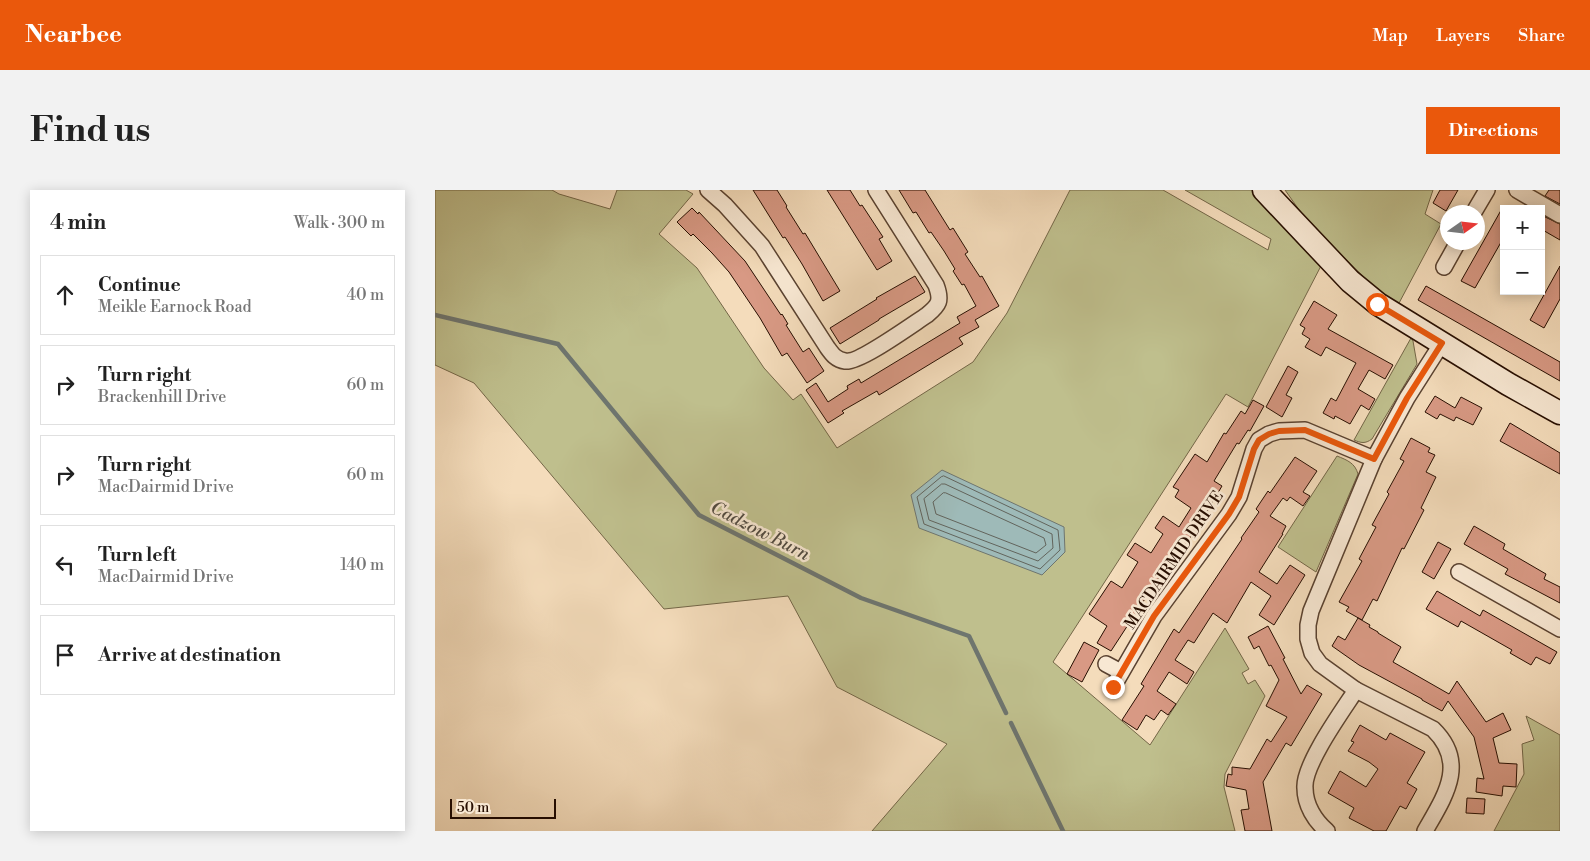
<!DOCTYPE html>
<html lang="en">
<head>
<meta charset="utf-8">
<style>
	:root { --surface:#fff; --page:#f2f2f2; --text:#222; --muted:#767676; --line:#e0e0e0; --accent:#ea580c }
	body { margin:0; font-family:"Libre Bodoni",serif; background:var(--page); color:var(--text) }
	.controls { position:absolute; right:15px; top:15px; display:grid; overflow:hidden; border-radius:0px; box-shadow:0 2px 12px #0003 }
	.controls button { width:45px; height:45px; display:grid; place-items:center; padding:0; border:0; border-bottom:1px solid var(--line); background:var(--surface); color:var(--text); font:25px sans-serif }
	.compass { position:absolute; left:1005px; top:15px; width:45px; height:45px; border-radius:50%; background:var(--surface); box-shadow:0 2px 12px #0003; rotate:76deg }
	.scale { position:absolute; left:15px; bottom:12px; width:106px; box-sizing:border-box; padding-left:5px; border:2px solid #270e01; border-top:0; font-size:14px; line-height:18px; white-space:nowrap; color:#270e01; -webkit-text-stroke:4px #f8e8d3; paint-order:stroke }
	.stop { position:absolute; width:15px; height:15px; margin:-11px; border:4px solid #ea580c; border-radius:50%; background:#fff }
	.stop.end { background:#ea580c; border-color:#fff; box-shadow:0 1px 5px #0008 }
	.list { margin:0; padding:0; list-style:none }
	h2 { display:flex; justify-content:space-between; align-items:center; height:65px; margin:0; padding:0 20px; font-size:21px }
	h2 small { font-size:16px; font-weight:400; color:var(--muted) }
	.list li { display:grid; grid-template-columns:32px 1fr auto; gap:15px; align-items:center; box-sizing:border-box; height:80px; margin:0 10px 10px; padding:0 10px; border:1px solid var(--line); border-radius:0px }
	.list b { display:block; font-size:19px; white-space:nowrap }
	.list p { margin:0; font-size:16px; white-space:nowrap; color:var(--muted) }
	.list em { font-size:16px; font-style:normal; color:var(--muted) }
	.icon { flex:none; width:28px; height:28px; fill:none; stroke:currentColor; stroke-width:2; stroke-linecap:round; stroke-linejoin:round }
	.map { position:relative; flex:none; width:1125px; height:641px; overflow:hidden; border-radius:0px }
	header { display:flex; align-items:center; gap:30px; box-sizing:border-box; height:70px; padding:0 25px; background:var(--accent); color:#fff }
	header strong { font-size:24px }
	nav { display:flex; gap:28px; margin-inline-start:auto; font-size:18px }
	.intro { display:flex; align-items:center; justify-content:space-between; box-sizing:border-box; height:120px; padding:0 30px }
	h1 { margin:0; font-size:35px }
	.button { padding:12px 22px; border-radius:0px; background:var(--accent); color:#fff; font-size:18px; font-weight:700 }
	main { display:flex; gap:30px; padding:0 30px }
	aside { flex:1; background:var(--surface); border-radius:0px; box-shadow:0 2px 12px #0003 }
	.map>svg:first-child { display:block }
</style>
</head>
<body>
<header>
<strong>Nearbee</strong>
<nav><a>Map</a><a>Layers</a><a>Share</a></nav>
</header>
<div class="intro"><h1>Find us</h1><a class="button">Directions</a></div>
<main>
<aside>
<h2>4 min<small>Walk · 300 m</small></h2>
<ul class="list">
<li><svg class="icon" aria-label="ahead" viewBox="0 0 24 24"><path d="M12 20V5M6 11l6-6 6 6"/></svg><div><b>Continue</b><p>Meikle Earnock Road</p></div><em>40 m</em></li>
<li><svg class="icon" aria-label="right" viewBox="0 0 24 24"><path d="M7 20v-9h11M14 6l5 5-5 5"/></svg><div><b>Turn right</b><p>Brackenhill Drive</p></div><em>60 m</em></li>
<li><svg class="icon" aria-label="right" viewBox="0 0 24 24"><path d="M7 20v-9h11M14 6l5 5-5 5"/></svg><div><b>Turn right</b><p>MacDairmid Drive</p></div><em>60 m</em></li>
<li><svg class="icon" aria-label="left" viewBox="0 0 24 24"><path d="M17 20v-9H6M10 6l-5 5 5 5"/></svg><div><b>Turn left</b><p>MacDairmid Drive</p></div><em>140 m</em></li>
<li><svg class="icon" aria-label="arrive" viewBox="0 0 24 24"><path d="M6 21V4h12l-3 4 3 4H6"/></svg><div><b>Arrive at destination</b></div></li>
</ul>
</aside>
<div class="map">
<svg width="1125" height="641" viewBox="0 0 1125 641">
	<rect width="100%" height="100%" fill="#f4dcbb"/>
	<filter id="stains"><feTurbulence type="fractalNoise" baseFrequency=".004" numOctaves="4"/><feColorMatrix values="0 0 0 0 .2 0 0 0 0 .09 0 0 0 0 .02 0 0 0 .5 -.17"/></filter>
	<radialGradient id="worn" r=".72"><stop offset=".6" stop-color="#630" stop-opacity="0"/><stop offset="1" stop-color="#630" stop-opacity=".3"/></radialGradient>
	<g fill="#bfbf8d" stroke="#736647">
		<polygon points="0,0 117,0 124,4 175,19 182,0 251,0 258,4 224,44 262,78 329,178 358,210 366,204 402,258 538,172 572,123 635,0 728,0 833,60 836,49 750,0 818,0 888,72 813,217 791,204 618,472 715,555 790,438 814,479 807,483 813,494 820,490 830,506 790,584 789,597 800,641 437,641 512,554 402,497 353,406 229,419 39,193 0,175"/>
		<polygon points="850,0 998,0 990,24 1006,34 963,115 943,101 872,31"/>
		<path d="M976 148 978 151 982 174 937 249C930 254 926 253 919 250Z"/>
		<path d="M902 266C912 270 920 273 923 284L881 382 843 357Z"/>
		<polygon points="1091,526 1125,545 1125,641 1059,641 1089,584 1087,554 1099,550"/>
	</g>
	<polygon fill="#9ebab8" stroke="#6e756f" points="507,280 629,337 630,362 607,385 484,338 476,305"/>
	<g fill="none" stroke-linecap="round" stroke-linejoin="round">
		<g stroke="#62645c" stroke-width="1">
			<polygon points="509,286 623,340 625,360 605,379 489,334 482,307 506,287"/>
			<polygon points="507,294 510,294 617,344 618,358 603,371 494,330 489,309"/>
			<polygon points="511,303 609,348 611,355 601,363 501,324 498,312 508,303"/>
		</g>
		<g stroke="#6e756f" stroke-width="4.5">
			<polyline points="0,125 123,154 264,325 426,408 534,446 571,523"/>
			<polyline points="576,533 628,641"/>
		</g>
	</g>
	<g fill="#d89984" stroke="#270e01">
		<polygon points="318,0 342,0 352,16 351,17 368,44 370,43 405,101 388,111 367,74 350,47 348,48"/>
		<polygon points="392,0 415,0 425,16 427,15 448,47 444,49 457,71 442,80"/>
		<polygon points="464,0 490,0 515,40 518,38 533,62 530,64 545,87 547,86 564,116 540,130 544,137 524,148 528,154 444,205 442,201 407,221 409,223 393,233 371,200 381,193 393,212 413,199 412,196 424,189 426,193 525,133 522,127 541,116 529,94 527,95 518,81 520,79 509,61 496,42 494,43 481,22 478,23"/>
		<polygon points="1005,0 1023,0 1011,21 998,13"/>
		<polygon points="1114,0 1125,0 1125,14 1110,6"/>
		<polygon points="1069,15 1069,47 1040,98 1026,91"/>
		<polygon points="257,18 263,24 264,22 310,71 346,125 347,124 353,134 351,135 368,162 374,158 389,181 372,193 352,163 347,166 325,128 294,82 277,63 258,44 256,46 242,32"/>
		<polygon points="1106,25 1125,34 1125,50 1106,39"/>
		<polygon points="1125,76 1125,109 1109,138 1095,130"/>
		<polygon points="480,86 490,102 444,129 444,130 405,154 395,138 442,109 441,108"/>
		<polygon points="991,96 1125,172 1125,191 983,110"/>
		<polygon points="879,111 902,125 893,139 958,175 950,189 934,180 923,199 940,209 934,220 926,215 915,234 900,226 899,229 888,223 896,208 901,211 921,173 891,157 886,166 870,157 875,149 867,144 870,138 865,135"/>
		<polygon points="853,176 863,182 851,205 857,208 847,227 831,217"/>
		<polygon points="1000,206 1020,218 1026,207 1047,218 1038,235 1021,227 1019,231 1005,224 1002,229 990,222"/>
		<polygon points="818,210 829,216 815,241 813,240 804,254 802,253 779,291 787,296 770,325 772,326 758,348 756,346 736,377 732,375 676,461 662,453 672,436 654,424 676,391 687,398 703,372 692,365 700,353 716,363 728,344 720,338 728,326 744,337 756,318 740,307 744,300 738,297 760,264 772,272 789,243 791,244 806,221 810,224"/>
		<polygon points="1075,233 1125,263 1125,284 1065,251"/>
		<polygon points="976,248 995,258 993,262 1000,265 991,282 1001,287 986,318 989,320 969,359 967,358 942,411 938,409 927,430 911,421 914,417 904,412 927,371 924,369 941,337 937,335 954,304 952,302 969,271 965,269"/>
		<polygon points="860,267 882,281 868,302 875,306 868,316 855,307 852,311 848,308 835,326 851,336 847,344 848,344 824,382 842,394 855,375 870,385 839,435 824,425 836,406 816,392 792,433 778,423 759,453 753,450 740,470 759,482 752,494 734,482 722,501 741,514 733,525 726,520 719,530 711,525 702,540 687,530 709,496 706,494 739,439 744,443 807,349 806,348 824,322 821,319 833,301 835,303"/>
		<polygon points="1039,336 1070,354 1068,359 1111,384 1109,389 1125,397 1125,413 1070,384 1073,379 1029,354"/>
		<polygon points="1003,352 1016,359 999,389 987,382"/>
		<polygon points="1002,401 1045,426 1048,420 1122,462 1115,474 1101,467 1096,475 1075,463 1077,460 1026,431 1023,437 991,419"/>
		<polygon points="923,428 935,435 934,437 943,442 943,443 966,457 958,472 1014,504 1022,491 1051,532 1068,523 1076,540 1058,548 1064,573 1082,574 1081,597 1068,596 1067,606 1041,602 1042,588 1049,589 1039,547 1013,511 1007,521 987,510 987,509 924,475 897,456 903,446 910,450"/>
		<polygon points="833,436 850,468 848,469 866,504 872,495 887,504 856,556 851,553 828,592 837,641 810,641 806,620 814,619 811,600 791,596 793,584 797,585 797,577 815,579 832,549 836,552 852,527 831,516 844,490 836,475 834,476 824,456 819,459 813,447"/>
		<polygon points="649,452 664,460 647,492 632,484"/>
		<polygon points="925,535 951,550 955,543 990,562 972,593 982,599 971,619 965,616 951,641 939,641 914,628 919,618 893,603 905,581 931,597 943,579 934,572 913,561 919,552 916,551"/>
		<polygon points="1032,608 1050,609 1049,624 1031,623"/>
	</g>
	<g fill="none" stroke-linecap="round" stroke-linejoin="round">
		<g stroke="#5a4230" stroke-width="18">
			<g id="street">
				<path d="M273 0 290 15 327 56 392 157C397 164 401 170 410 171 423 174 478 134 492 125 504 115 507 111 501 95L441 0"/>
				<polyline points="1082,0 1125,25"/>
				<polyline points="1039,22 1052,0"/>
				<polyline points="1009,77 1023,52"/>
				<polyline points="1024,382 1125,439"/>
				<polyline points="671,474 686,482"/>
				<polyline points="678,497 719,426 794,324 804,307 819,259 824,250 834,244 844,241 870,240 939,269"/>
				<path d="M892 641C880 631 870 615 870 598 868 575 908 520 921 500"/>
				<path d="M990 641C1010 606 1033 573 998 539L921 500 885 474 877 463 873 449V435L876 421 939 269 972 208 1007 153"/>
			</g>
		</g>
		<g stroke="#270e01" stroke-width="25">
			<polyline id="secondary" points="829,0 915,91 943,114 1073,194 1125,223"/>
		</g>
		<use href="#street" stroke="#f8e8d3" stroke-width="15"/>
		<use href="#secondary" stroke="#f8e8d3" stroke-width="22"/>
	</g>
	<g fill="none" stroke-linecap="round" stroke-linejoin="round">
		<polyline stroke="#ea580c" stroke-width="6" points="678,497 719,426 794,324 804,307 819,259 824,250 834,244 844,241 870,240 939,269 972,208 1007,153 942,114"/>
	</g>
	<g text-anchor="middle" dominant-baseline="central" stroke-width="5" stroke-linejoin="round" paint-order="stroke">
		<g font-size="16" fill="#270e01" stroke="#f8e8d3">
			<text transform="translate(739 370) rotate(-56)">MACDAIRMID DRIVE</text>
		</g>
		<g font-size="18" font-style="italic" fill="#514a41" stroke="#f8e8d3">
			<text transform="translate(325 341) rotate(27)">Cadzow Burn</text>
		</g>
	</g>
	<rect width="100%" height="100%" filter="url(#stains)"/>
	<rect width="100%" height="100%" fill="url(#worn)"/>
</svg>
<div class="controls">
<button>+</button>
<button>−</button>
</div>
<svg class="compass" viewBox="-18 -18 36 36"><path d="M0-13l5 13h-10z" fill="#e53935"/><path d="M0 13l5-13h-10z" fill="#767676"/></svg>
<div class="scale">50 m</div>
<div class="stop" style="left:942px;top:114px"></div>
<div class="stop end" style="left:678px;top:497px"></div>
</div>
</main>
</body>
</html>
